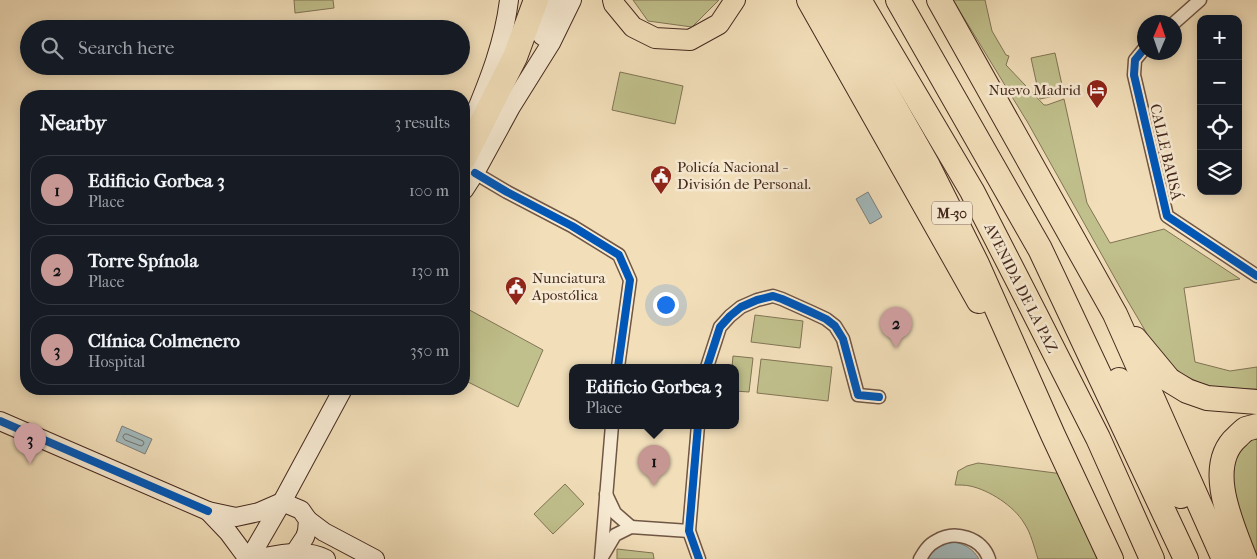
<!DOCTYPE html>
<html lang="en">
<head>
<meta charset="utf-8">
<style>
	:root { --surface:#171b24; --page:#242831; --text:#f1f3f6; --muted:#9ea1a6; --line:#363941; --accent:#c59692 }
	body { margin:0; font-family:"IM FELL French Canon",serif; background:var(--page); color:var(--text) }
	.controls { position:absolute; right:15px; top:15px; display:grid; overflow:hidden; border-radius:10px; box-shadow:0 2px 12px #0003 }
	.controls button { width:45px; height:45px; display:grid; place-items:center; padding:0; border:0; border-bottom:1px solid var(--line); background:var(--surface); color:var(--text); font:25px sans-serif }
	.compass { position:absolute; left:1137px; top:15px; width:45px; height:45px; border-radius:50%; background:var(--surface); box-shadow:0 2px 12px #0003; rotate:2deg }
	.you { position:absolute; left:665px; top:304px; width:18px; height:18px; margin:-12px; border:4px solid #fff; border-radius:50%; background:#1a73e8; box-shadow:0 0 0 8px #1a73e833 }
	.badge { display:grid; place-items:center; width:32px; height:32px; border-radius:50%; background:var(--accent); color:#111; font-size:16px; font-weight:700 }
	.pin { position:absolute; translate:-50% -41px; filter:drop-shadow(0 1px 2px #0008) }
	.pin::after { content:''; position:absolute; top:26px; width:18px; height:15px; background:inherit; clip-path:polygon(0 0,100% 0,50% 100%) }
	.popup { position:absolute; left:569px; top:364px; width:170px; height:65px; box-sizing:border-box; display:grid; place-content:center; border-radius:10px; background:var(--surface); filter:drop-shadow(0 1px 4px #0005); font-size:16px; white-space:nowrap; color:var(--muted) }
	.popup b { font-size:19px; color:var(--text) }
	.popup::after { content:''; position:absolute; left:50%; top:100%; margin-left:-10px; border:10px solid transparent; border-top-color:var(--surface) }
	.list { margin:0; padding:0; list-style:none }
	h2 { display:flex; justify-content:space-between; align-items:center; height:65px; margin:0; padding:0 20px; font-size:21px }
	h2 small { font-size:16px; font-weight:400; color:var(--muted) }
	.list li { display:grid; grid-template-columns:32px 1fr auto; gap:15px; align-items:center; box-sizing:border-box; height:70px; margin:0 10px 10px; padding:0 10px; border:1px solid var(--line); border-radius:20px }
	.list b { display:block; font-size:19px; white-space:nowrap }
	.list p { margin:0; font-size:16px; white-space:nowrap; color:var(--muted) }
	.list em { font-size:16px; font-style:normal; color:var(--muted) }
	.icon { flex:none; width:28px; height:28px; fill:none; stroke:currentColor; stroke-width:2; stroke-linecap:round; stroke-linejoin:round }
	.map { position:relative; flex:none; width:1257px; height:559px; overflow:hidden }
	.search { position:absolute; background:var(--surface); box-shadow:0 2px 12px #0003; left:20px; top:20px; width:450px; height:55px; display:flex; align-items:center; gap:12px; box-sizing:border-box; padding:0 18px; border-radius:28px; color:var(--muted); font-size:19px }
	.panel { position:absolute; background:var(--surface); box-shadow:0 2px 12px #0003; left:20px; top:90px; width:450px; height:305px; border-radius:20px }
	.map>svg:first-child { display:block }
</style>
</head>
<body>
<div class="map">
<svg width="1257" height="559" viewBox="0 0 1257 559">
	<rect width="100%" height="100%" fill="#f2dfba"/>
	<filter id="stains"><feTurbulence type="fractalNoise" baseFrequency=".004" numOctaves="4"/><feColorMatrix values="0 0 0 0 .2 0 0 0 0 .09 0 0 0 0 .02 0 0 0 .5 -.17"/></filter>
	<radialGradient id="worn" r=".72"><stop offset=".6" stop-color="#630" stop-opacity="0"/><stop offset="1" stop-color="#630" stop-opacity=".3"/></radialGradient>
	<g fill="#c0c08c" stroke="#827455">
		<polygon points="294,0 333,0 334,8 295,13"/>
		<polygon points="633,0 719,0 692,27 648,21"/>
		<polygon points="953,0 985,0 992,31 1006,55 1009,56 1006,65 1044,105 1047,105 1064,99 1087,203 1110,243 1164,229 1240,279 1184,288 1195,362 1230,371 1257,367 1257,389 1222,389 1213,387 1198,382 1182,374 1166,361 1153,344 1126,298 1028,123"/>
		<polygon points="1055,53 1064,94 1040,99 1031,58"/>
		<polygon points="620,72 683,86 675,124 612,110"/>
		<polygon points="464,307 543,350 518,407 464,380"/>
		<polygon points="755,315 803,321 800,348 751,342"/>
		<polygon points="733,356 753,358 749,392 735,391 735,367 732,367"/>
		<polygon points="761,359 832,367 828,401 757,393"/>
		<polygon points="1257,436 1257,559 1255,559 1231,487 1237,451 1249,438"/>
		<path d="M978 463 1063 474 1097 559H1038C1034 547 1031 533 1024 523 1014 506 989 490 970 486 966 485 960 485 955 485L958 471 967 466Z"/>
		<polygon points="565,484 584,504 553,534 534,514"/>
		<polygon points="617,549 653,553 654,559 617,559"/>
	</g>
	<g fill="#a2b9bc" stroke="#7d7f7d">
		<polygon points="868,192 882,217 870,224 856,199"/>
		<polygon points="122,426 152,439 145,454 116,441"/>
		<path d="M955 542C966 545 973 549 979 559H928C933 548 943 544 955 542Z"/>
	</g>
	<g fill="none" stroke-linecap="round" stroke-linejoin="round">
		<polygon stroke="#74716d" stroke-width="1" points="125,434 127,434 143,441 144,443 143,445 141,446 125,440 123,437"/>
		<g stroke="#705645" stroke-width="15">
			<g id="minor">
				<polyline points="1174,23 1200,0"/>
				<polyline points="1144,49 1135,60 1134,75 1167,216 1257,276"/>
				<polyline points="475,173 507,192 572,226 619,255 630,280 618,367"/>
				<polyline points="707,367 720,327 730,316 741,307 757,300 773,296 782,299 811,312 826,319 835,326 843,339 858,395 879,397"/>
				<polyline points="698,425 689,531 699,559"/>
				<polyline points="606,494 615,513 631,527"/>
				<polyline points="602,557 615,535 631,527 689,531"/>
				<polyline points="601,559 612,425"/>
				<path d="M920 559C924 552 928 545 936 541 955 529 982 538 989 559"/>
			</g>
		</g>
		<g stroke="#45291e" stroke-width="20">
			<g id="secondary">
				<polyline points="542,36 556,0"/>
				<path d="M473 118C489 80 504 42 509 0"/>
				<polyline points="464,190 475,173 511,107 551,43 572,0"/>
				<polyline points="0,421 208,511 236,517 259,512 282,502 301,510 308,520 307,531 305,537 295,552"/>
				<polyline points="208,511 228,532 248,559"/>
				<polyline points="308,520 324,532 375,559"/>
				<polyline points="249,559 282,502 343,389"/>
				<path d="M254 559C277 555 304 547 326 559"/>
			</g>
		</g>
		<g stroke="#45291e" stroke-width="22">
			<polyline id="primary" points="613,0 614,4 633,27 655,38 690,40 719,24 735,0"/>
		</g>
		<g stroke="#45291e" stroke-width="26">
			<g id="motorway">
				<polyline points="809,0 979,301"/>
				<polyline points="834,0 928,166 977,264 1053,435 1111,559"/>
				<polyline points="859,0 972,191 1034,312 1098,438 1152,559"/>
				<polyline points="898,0 1040,249 1186,559"/>
				<polyline points="939,0 1115,314 1224,559"/>
				<polyline points="464,158 515,57 536,0"/>
				<polyline points="1135,339 1169,380 1187,391 1207,398 1257,402"/>
				<polyline points="1119,380 1181,496"/>
				<path d="M1245 559C1232 525 1204 466 1237 437 1240 434 1243 431 1246 429 1249 428 1254 427 1257 426"/>
			</g>
		</g>
		<use href="#minor" stroke="#f7ead2" stroke-width="12"/>
		<use href="#secondary" stroke="#f7ead2" stroke-width="18"/>
		<use href="#primary" stroke="#f2dfba" stroke-width="20"/>
		<use href="#motorway" stroke="#f2dfba" stroke-width="24"/>
		<g stroke="#f7ead2" stroke-width="11">
			<g id="cycleway">
				<polyline points="1144,49 1135,60 1134,75 1167,216 1257,276"/>
				<polyline points="475,173 507,192 572,226 619,255 630,280 618,367"/>
				<polyline points="707,367 720,327 730,316 741,307 757,300 773,296 782,299 811,312 826,319 835,326 843,339 858,395 879,397"/>
				<polyline points="0,421 208,511"/>
				<polyline points="698,425 689,531 699,559"/>
			</g>
		</g>
		<use href="#cycleway" stroke="#0057b8" stroke-width="8"/>
	</g>
	<defs>
		<g id="hotel-pin" transform="scale(1.125)"><path d="M0 17L-7.5 6A9.5 9.5 0 1 1 7.5 6Z" fill="#8f2418" stroke="#f7ead2"/><path d="M-6-4.5h1.5V1H6V5H4.5V3h-9V5H-6ZM-4 0a1.8 1.8 0 1 1 3.6 0ZM.5 0V-2.5h3Q6-2.5 6 0Z" fill="#fff"/></g>
		<g id="civic-pin" transform="scale(1.125)"><path d="M0 17L-7.5 6A9.5 9.5 0 1 1 7.5 6Z" fill="#8f2418" stroke="#f7ead2"/><path d="M-.6-6.5H3V-4.5H.6V-3L4-1V1h2V6H-6V1h2V-1L-.6-3ZM-1.2 2.5V6h2.4V2.5Z" fill="#fff"/></g>
	</defs>
	<g fill-rule="evenodd">
		<use href="#hotel-pin" x="1097" y="90"/>
		<use href="#civic-pin" x="661" y="176"/>
		<use href="#civic-pin" x="516" y="287"/>
	</g>
	<g text-anchor="middle" dominant-baseline="central" stroke-width="5" stroke-linejoin="round" paint-order="stroke">
		<rect fill="#f7ead2" stroke="#7a6354" stroke-width="1" x="932" y="201.5" width="40" height="23" rx="4"/>
		<g font-size="14" font-weight="bold" fill="#45291e">
			<text x="952" y="213">M-30</text>
		</g>
		<g font-size="15" fill="#45291e" stroke="#f7ead2" text-anchor="start">
			<text x="1081" y="90" text-anchor="end">Nuevo Madrid</text>
			<text x="677" y="167">Policía Nacional -<tspan x="677" dy="17">División de Personal.</tspan></text>
			<text x="532" y="278">Nunciatura<tspan x="532" dy="17">Apostólica</tspan></text>
		</g>
		<g font-size="15" fill="#45291e" stroke="#f7ead2">
			<text transform="translate(1166 152) rotate(77)">CALLE BAUSÁ</text>
			<text transform="translate(1021 288) rotate(63)">AVENIDA DE LA PAZ</text>
		</g>
	</g>
	<rect width="100%" height="100%" filter="url(#stains)"/>
	<rect width="100%" height="100%" fill="url(#worn)"/>
</svg>
<div class="controls">
<button>+</button>
<button>−</button>
<button><svg class="icon" aria-label="locate" viewBox="0 0 24 24"><circle cx="12" cy="12" r="6"/><path d="M12 2v4M12 18v4M2 12h4M18 12h4"/></svg></button>
<button><svg class="icon" aria-label="layers" viewBox="0 0 24 24"><path d="M12 4l9 5-9 5-9-5zM3 14l9 5 9-5"/></svg></button>
</div>
<svg class="compass" viewBox="-18 -18 36 36"><path d="M0-13l5 13h-10z" fill="#e53935"/><path d="M0 13l5-13h-10z" fill="#9ea1a6"/></svg>
<div class="you"></div>
<div class="pin badge" style="left:654px;top:486px">1</div>
<div class="popup"><b>Edificio Gorbea 3</b>Place</div>
<div class="pin badge" style="left:896px;top:348px">2</div>
<div class="pin badge" style="left:30px;top:464px">3</div>
<div class="search"><svg class="icon" aria-label="search" viewBox="0 0 24 24"><circle cx="10" cy="10" r="6"/><path d="M15 15l6 6"/></svg>Search here</div>
<section class="panel">
<h2>Nearby<small>3 results</small></h2>
<ul class="list">
<li><span class="badge">1</span><div><b>Edificio Gorbea 3</b><p>Place</p></div><em>100 m</em></li>
<li><span class="badge">2</span><div><b>Torre Spínola</b><p>Place</p></div><em>130 m</em></li>
<li><span class="badge">3</span><div><b>Clínica Colmenero</b><p>Hospital</p></div><em>350 m</em></li>
</ul>
</section>
</div>
</body>
</html>
